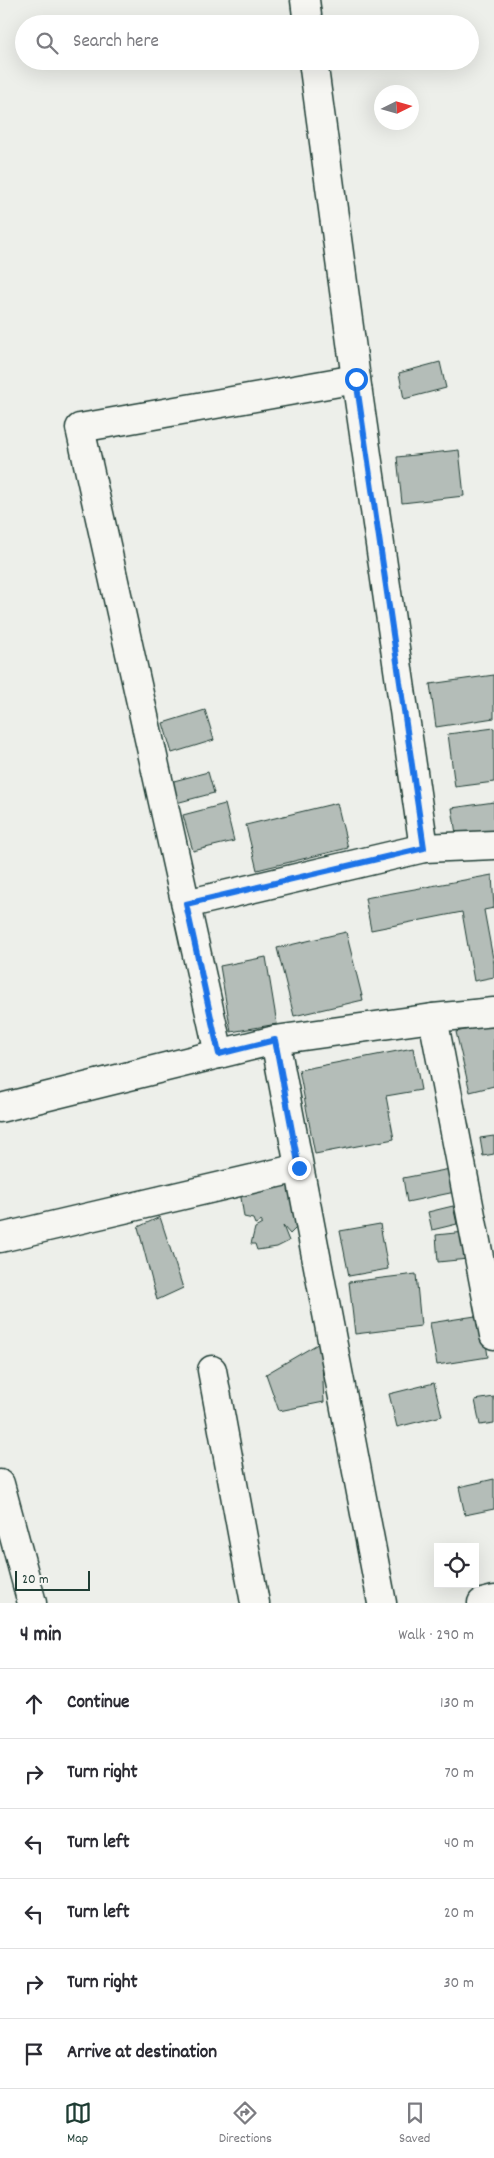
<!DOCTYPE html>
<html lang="en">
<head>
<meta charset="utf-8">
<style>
	:root { --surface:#fff; --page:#f2f2f3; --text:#2b2b33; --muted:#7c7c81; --line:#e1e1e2; --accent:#1f3d34 }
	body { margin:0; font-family:Dekko,sans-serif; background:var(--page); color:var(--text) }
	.controls { position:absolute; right:15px; bottom:15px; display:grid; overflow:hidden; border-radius:0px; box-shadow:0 5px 20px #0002 }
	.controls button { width:45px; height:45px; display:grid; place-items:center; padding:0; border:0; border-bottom:1px solid var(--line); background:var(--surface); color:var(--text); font:25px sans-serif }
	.compass { position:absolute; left:374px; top:85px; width:45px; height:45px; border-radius:50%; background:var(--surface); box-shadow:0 5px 20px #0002; rotate:85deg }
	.scale { position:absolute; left:15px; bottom:12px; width:75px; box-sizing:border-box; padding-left:5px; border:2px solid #1f3d34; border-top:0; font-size:14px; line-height:18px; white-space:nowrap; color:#1f3d34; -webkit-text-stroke:4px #f6f6f2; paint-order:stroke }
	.stop { position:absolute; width:15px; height:15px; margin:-11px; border:4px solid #1a73e8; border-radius:50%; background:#fff }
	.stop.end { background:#1a73e8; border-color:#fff; box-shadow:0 1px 5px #0008 }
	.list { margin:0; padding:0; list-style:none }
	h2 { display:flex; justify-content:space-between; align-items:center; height:65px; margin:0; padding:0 20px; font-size:21px }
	h2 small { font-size:16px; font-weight:400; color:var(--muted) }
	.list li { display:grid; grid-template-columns:32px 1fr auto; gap:15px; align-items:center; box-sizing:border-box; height:70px; padding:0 20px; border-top:1px solid var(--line) }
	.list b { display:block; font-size:19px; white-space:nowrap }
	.list em { font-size:16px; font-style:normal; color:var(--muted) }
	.icon { flex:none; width:28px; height:28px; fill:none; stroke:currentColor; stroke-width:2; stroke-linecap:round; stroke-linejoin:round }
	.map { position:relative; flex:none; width:494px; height:1603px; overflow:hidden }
	.search { position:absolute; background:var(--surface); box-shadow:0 5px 20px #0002; left:15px; right:15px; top:15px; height:55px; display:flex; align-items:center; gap:12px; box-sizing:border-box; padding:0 18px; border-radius:28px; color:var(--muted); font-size:19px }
	.sheet { height:485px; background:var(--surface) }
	nav { display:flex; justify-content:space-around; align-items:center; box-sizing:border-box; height:70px; border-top:1px solid var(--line); background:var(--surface); font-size:14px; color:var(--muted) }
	nav a { display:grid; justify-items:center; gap:2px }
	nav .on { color:var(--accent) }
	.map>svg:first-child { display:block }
</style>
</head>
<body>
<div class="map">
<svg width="494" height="1603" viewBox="0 0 494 1603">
	<rect width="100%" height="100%" fill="#edefea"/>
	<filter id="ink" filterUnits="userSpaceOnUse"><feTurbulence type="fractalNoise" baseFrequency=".02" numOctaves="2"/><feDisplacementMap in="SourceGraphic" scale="10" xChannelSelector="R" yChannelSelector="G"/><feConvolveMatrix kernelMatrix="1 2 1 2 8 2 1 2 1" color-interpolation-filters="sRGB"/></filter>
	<g filter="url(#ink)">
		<g fill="#b4bdb8" stroke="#1f3d34">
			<polygon points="440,362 446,388 404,399 399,373"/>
			<polygon points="459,450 464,496 402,503 397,457"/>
			<polygon points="494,675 494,718 436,727 430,684"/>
			<polygon points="205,710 214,740 172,753 163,723"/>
			<polygon points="494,728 494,782 455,787 448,734"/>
			<polygon points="208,772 214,793 176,803 170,782"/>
			<polygon points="494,802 494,842 458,847 452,808"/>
			<polygon points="337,803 348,848 257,870 246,825"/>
			<polygon points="225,804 234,841 193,851 183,815"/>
			<polygon points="492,875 494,908 484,910 494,964 494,977 474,981 462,912 371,930 365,898"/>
			<polygon points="346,932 363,1000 294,1016 277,948"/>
			<polygon points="266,957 277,1024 231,1032 220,966"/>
			<polygon points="494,1023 494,1086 470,1092 456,1032"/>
			<polygon points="413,1048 421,1090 386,1096 394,1139 315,1154 299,1070"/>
			<polygon points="494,1136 494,1154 483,1156 480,1138"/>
			<polygon points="450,1169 455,1192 407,1202 403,1178"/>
			<polygon points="288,1179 299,1225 290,1234 283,1226 289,1241 277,1247 257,1250 255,1244 251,1244 255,1228 262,1224 262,1221 255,1224 253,1219 244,1217 240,1191 272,1189 272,1181"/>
			<polygon points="453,1206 457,1224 432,1230 428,1212"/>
			<polygon points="160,1217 183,1288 157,1300 138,1227"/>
			<polygon points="380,1224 388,1269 349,1276 340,1231"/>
			<polygon points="465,1232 468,1259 438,1262 436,1235"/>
			<polygon points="416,1274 421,1326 355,1334 349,1282"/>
			<polygon points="482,1315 488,1357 437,1365 430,1323"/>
			<polygon points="321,1342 324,1402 279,1411 266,1374"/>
			<polygon points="434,1383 442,1416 397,1427 389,1394"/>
			<polygon points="494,1397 494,1423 480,1425 475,1400"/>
			<polygon points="494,1479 494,1509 465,1515 459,1487"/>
		</g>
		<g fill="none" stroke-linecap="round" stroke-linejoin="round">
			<g stroke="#1f3d34" stroke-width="31">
				<g id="minor">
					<polyline points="305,0 308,24"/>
					<polyline points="313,61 356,379 424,848 494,845"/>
					<polyline points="186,904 424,848"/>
					<polyline points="433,1018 494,1335"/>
					<polyline points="219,1054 80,428 356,379"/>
					<polyline points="0,1108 275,1040"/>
					<polyline points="0,1238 299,1168"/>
					<polyline points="212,1370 255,1603"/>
					<polyline points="0,1484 32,1603"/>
					<polyline points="382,1603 275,1040 433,1018 494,1012"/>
					<polyline points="482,1603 494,1600"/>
				</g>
			</g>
			<use href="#minor" stroke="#f6f6f2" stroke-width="28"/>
		</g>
	</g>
	<g fill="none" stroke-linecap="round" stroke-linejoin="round" filter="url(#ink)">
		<polyline stroke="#1a73e8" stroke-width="6" points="299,1168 275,1040 219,1054 186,904 424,848 356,379"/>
	</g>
</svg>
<div class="controls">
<button><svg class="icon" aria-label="locate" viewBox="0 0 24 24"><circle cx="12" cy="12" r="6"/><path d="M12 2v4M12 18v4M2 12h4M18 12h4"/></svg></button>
</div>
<svg class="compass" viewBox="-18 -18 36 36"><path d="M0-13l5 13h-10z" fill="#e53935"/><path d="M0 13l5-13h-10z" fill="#7c7c81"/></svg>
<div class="scale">20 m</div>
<div class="stop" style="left:356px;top:379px"></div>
<div class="stop end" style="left:299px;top:1168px"></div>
<div class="search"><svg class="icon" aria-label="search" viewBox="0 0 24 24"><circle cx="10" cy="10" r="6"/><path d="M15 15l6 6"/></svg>Search here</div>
</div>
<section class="sheet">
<h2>4 min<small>Walk · 290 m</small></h2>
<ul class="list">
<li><svg class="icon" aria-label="ahead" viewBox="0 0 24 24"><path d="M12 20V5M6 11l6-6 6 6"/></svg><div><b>Continue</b></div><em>130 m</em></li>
<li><svg class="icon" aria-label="right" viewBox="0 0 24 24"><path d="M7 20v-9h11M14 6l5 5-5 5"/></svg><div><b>Turn right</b></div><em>70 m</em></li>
<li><svg class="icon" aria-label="left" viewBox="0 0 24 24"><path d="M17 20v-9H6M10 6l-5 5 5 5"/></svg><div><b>Turn left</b></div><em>40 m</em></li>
<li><svg class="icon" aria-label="left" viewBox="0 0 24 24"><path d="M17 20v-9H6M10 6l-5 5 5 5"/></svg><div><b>Turn left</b></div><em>20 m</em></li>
<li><svg class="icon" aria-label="right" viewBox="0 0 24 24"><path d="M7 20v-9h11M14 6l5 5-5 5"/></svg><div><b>Turn right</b></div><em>30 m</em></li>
<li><svg class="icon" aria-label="arrive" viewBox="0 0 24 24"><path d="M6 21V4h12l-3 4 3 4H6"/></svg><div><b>Arrive at destination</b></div></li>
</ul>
</section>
<nav>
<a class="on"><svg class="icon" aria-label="map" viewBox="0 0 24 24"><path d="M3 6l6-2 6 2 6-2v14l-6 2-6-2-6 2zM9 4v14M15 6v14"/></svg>Map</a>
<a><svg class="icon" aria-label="directions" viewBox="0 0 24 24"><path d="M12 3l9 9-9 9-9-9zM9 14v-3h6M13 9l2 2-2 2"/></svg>Directions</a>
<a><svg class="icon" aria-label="saved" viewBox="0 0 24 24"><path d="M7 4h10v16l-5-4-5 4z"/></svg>Saved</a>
</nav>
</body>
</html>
